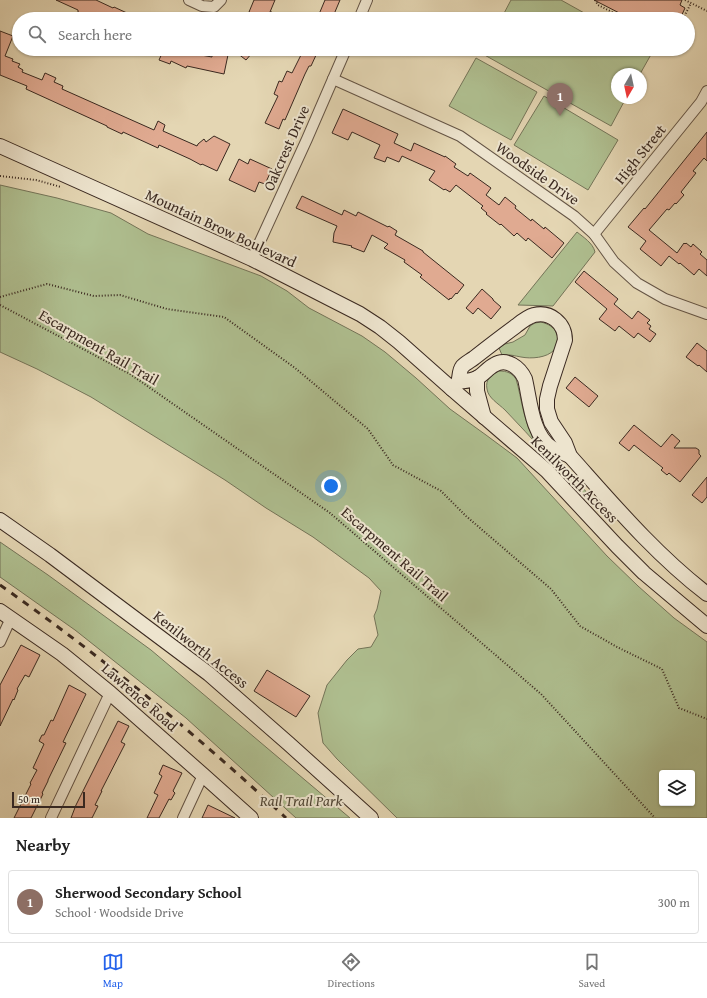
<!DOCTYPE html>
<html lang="en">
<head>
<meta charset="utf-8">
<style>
	:root { --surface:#fff; --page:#f6f6f6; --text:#222; --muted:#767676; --line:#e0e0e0; --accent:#2563eb }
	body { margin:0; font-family:"Gentium Book Plus",serif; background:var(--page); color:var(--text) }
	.controls { position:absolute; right:12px; bottom:12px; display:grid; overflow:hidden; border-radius:4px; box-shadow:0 1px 3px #0004 }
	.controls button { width:36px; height:36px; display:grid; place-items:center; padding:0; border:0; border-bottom:1px solid var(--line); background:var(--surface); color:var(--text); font:20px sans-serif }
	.compass { position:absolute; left:611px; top:68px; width:36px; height:36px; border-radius:50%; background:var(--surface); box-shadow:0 1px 3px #0004; rotate:189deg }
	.scale { position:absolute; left:12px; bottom:10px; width:73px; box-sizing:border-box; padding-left:4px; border:2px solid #3a2920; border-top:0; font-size:11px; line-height:14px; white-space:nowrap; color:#3a2920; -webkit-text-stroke:3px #ede4ce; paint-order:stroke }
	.you { position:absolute; left:331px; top:486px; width:14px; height:14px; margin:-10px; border:3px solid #fff; border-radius:50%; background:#1a73e8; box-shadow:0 0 0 6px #1a73e833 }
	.badge { display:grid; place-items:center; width:26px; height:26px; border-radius:50%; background:var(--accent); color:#fff; font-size:13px; font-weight:700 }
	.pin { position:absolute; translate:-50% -33px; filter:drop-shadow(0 1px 2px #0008) }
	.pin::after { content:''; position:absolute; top:21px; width:14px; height:12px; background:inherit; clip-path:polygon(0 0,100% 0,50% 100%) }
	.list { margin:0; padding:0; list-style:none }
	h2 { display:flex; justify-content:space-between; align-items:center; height:52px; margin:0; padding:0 16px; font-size:17px }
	h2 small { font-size:13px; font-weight:400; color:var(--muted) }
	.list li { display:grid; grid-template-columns:26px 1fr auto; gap:12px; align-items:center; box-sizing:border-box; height:64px; margin:0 8px 8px; padding:0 8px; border:1px solid var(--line); border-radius:4px }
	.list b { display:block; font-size:15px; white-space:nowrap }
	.list p { margin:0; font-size:13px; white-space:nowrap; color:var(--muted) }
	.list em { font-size:13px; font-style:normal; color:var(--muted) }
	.icon { flex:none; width:22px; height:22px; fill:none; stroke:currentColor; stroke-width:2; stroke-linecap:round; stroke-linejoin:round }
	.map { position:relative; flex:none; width:707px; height:818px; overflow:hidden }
	.search { position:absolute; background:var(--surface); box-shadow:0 1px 3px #0004; left:12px; right:12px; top:12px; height:44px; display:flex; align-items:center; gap:10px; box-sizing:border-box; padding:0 14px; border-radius:22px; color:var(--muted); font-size:15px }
	.sheet { height:124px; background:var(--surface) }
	nav { display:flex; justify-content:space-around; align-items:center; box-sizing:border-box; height:56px; border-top:1px solid var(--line); background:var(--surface); font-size:11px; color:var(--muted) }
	nav a { display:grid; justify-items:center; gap:2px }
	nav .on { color:var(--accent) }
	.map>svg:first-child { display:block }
</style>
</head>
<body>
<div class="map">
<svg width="707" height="818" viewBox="0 0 707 818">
	<rect width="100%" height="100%" fill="#e4d6b3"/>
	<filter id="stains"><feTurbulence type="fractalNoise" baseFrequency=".005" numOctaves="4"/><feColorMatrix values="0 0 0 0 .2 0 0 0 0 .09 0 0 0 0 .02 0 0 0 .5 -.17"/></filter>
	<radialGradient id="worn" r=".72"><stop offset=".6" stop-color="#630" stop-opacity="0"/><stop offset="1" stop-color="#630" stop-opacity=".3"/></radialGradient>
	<g fill="#afbf90" stroke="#747458" fill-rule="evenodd">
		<polygon points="511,0 561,0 595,19 501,19"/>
		<polygon points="484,49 648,49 653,51 640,74 617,74 617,98 626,98 611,126 481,53"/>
		<polygon points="476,58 537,92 511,140 449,106"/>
		<polygon points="544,96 618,140 588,190 514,145"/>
		<path d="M0 185 57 198 111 213 148 234 261 276 287 291 309 308 362 336 385 352 416 378 450 409 486 435 517 458 607 556 638 586 674 618 707 642V818H397L337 759 323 743 318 713 327 685 347 660 358 649 371 647 378 635 374 616 377 609 381 591 369 578 313 537 266 508 225 480 91 397 37 369 0 352ZM662 773H692V803H662Z"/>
		<path d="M577 232C583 237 593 243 595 252L553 306 518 305Z"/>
		<path d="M541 322C548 324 555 327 557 335 558 341 557 346 554 350 547 358 531 359 521 357 515 356 509 354 502 355L499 348 505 344 513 342 525 335 530 326 535 323Z"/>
		<path d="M499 371C507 371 512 373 516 379 522 399 523 421 534 438 542 452 556 459 567 470 575 477 581 486 588 494L584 496C558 468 532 438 505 410 499 404 488 398 487 389 485 380 491 374 499 371Z"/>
		<polygon points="0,542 48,575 151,650 350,818 296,818 186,718 75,630 0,577"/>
	</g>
	<g fill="#e0aa91" stroke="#3a2920">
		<polygon points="56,0 96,0 113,8 114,7 140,19 93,19 78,12 78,10"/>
		<polygon points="254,0 275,0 270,12 272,12 269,19 249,19 252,13 249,12"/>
		<polygon points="325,0 340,0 332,19 317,19"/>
		<polygon points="594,0 682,0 680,5 685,8 680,19 631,19"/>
		<polygon points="0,31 13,36 5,56 13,59 12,61 20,64 18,67 23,70 22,72 42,80 45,73 56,78 54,82 63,86 62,89 154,130 158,121 165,125 163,131 197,146 198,144 204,139 206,142 214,136 230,144 217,171 202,164 201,165 190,159 159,145 158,148 123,132 122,134 107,127 107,126 26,89 27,86 0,75"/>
		<polygon points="164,49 188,49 201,55 212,57 212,52 229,50 224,74 187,66 186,68 171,61 170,64 159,60"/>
		<polygon points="232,49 247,49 252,53 246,60"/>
		<polygon points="304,49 307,49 317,53 311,66 309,66 305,74 285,120 283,119 279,129 265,123 278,96 274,94 279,81 282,82 287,71 292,73"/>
		<polygon points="343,109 398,134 394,143 411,151 414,143 445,157 445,156 456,164 454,167 468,176 470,173 491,188 486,195 499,205 505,197 516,206 515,208 531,221 532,219 544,229 545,227 564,243 552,258 528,238 526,241 517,233 514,236 501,224 500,225 486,214 487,213 481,208 483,206 456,185 450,192 445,189 444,190 429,180 435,171 402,156 399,162 387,157 385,162 374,158 380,145 352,132 348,140 332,133"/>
		<polygon points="707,132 707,161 704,158 693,171 696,173 681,192 684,195 676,204 675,203 669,210 667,209 649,230 677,253 684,243 685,244 686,243 691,247 693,244 702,252 700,254 707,260 707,276 699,269 694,275 680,263 679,264 669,256 661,266 640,249 646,241 628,227 644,208 645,209"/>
		<polygon points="239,159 248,164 250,159 272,169 265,184 259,182 255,192 229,180"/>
		<polygon points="302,196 342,215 344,210 356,216 358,212 388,227 389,226 397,231 395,235 423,251 423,252 464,285 457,294 456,293 451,299 450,298 449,300 420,277 422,275 404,262 405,260 384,248 388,244 372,235 364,252 351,247 352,246 333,242 334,233 337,226 296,208"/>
		<polygon points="584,271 618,299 614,304 632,319 638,311 650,320 647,323 651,326 649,329 656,334 650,342 638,333 634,338 619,326 615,331 599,319 607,309 575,282"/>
		<polygon points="482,289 493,299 493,300 501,307 491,319 478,308 473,314 466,308"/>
		<polygon points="697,343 707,351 707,372 699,365 698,366 686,357"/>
		<polygon points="575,377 598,396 589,407 566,388"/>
		<polygon points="634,425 661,447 672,434 680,441 674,448 696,448 699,450 699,454 701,456 680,482 669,473 667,475 661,470 663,468 634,445 629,451 619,443"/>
		<polygon points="707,477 707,497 702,503 692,495"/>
		<polygon points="21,645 40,655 29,677 25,675 17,689 18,690 14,700 13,699 0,726 0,685"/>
		<polygon points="267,670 310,696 296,717 254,691"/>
		<polygon points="69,685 86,694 63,742 66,743 48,780 48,781 42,793 43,794 31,818 14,818 31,784 30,783 37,770 33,768 44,744 39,741 42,735 44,735 51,720 53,721"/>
		<polygon points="118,721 129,726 121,742 125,744 101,791 102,791 95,805 98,806 92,818 71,818 76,805"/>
		<polygon points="163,765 182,773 173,791 175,793 171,800 169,799 159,818 147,818 158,795 154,793 162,776 159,774"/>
		<polygon points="208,805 235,818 202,818"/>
	</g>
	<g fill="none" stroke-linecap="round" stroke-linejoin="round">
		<g stroke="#645445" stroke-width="12">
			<g id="street">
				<polyline points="189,0 202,6 214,7 221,0"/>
				<polyline points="359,19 367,0"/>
				<polyline points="333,79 460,136 574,216 594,234 614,262 637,283 665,299 707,314"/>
				<polyline points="594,234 701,102 707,91"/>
				<polyline points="252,259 307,139 346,49"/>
				<polyline points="0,642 11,618"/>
				<polyline points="51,818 110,693"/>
				<polyline points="183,818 203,775"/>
			</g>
		</g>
		<g stroke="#3a2920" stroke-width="16">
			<g id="secondary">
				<polyline points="0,146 252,259 360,314 380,327 399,342 452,389 547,471 617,546 644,573 707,626"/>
				<polyline points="477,378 477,391 484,417"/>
				<path d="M458 382C464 381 471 381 477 378 483 375 488 368 494 365 507 357 520 368 525 379 530 400 532 436 552 448 557 451 564 453 570 456"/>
				<path d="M452 389C454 387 457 385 458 382 460 378 459 371 462 367 464 364 470 361 474 358 488 347 501 337 516 326 521 322 527 317 534 315 550 311 565 323 565 340L550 386 547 399V409L551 422 565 443 570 456C613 504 655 554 707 594"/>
				<polyline points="0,520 50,555 209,674 289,744 371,818"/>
				<polyline points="0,611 62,654 110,693 203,775 251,818"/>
			</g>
		</g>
		<g stroke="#3a2920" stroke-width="2" stroke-dasharray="1 2" stroke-linecap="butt">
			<polyline points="595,0 598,5 626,19"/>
			<polyline points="685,0 707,11"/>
			<polyline points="683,19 691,3"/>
			<polyline points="0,176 36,180 61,187"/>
			<polyline points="0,297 47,284 94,296 120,295 167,309 224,317 295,368 368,429 393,465 441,491 466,516 551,589 580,626 617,647 662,669 679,708 707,719"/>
			<polyline points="0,305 130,374 330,513 541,694 655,818"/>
		</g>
		<use href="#street" stroke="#ede4ce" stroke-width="10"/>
		<use href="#secondary" stroke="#ede4ce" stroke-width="14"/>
		<path stroke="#3a2920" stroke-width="3" stroke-dasharray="7 7" stroke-linecap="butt" d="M0 585C101 656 196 734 286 818"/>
	</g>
	<g text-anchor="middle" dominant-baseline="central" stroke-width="4" stroke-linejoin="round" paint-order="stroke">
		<g font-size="15" fill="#3a2920" stroke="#ede4ce">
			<text transform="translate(286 148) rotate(-66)">Oakcrest Drive</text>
			<text transform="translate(640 154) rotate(-51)">High Street</text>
			<text transform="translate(538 173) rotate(35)">Woodside Drive</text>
			<text transform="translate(221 228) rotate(25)">Mountain Brow Boulevard</text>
			<text transform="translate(99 347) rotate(30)">Escarpment Rail Trail</text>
			<text transform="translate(575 479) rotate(45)">Kenilworth Access</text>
			<text transform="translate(395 554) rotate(41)">Escarpment Rail Trail</text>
			<text transform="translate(201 649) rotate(38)">Kenilworth Access</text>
			<text transform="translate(140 697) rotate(41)">Lawrence Road</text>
		</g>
		<g font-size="15" font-style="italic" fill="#514736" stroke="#ede4ce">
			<text x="301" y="800">Rail Trail Park</text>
		</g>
	</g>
	<rect width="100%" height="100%" filter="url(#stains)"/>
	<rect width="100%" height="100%" fill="url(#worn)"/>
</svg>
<div class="controls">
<button><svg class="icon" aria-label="layers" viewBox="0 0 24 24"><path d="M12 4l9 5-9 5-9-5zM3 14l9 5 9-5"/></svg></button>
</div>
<svg class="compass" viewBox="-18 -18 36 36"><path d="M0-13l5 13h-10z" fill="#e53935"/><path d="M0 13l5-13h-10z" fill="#767676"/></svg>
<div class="scale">50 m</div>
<div class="you"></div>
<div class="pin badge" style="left:560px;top:116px;background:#8d6e63">1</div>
<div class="search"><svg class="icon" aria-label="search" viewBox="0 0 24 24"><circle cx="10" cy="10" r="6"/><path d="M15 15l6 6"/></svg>Search here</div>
</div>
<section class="sheet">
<h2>Nearby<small></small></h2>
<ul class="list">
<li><span class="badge" style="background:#8d6e63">1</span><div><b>Sherwood Secondary School</b><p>School · Woodside Drive</p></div><em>300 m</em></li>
</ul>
</section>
<nav>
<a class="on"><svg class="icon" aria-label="map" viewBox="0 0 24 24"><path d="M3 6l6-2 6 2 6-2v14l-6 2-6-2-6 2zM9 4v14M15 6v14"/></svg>Map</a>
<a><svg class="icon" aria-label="directions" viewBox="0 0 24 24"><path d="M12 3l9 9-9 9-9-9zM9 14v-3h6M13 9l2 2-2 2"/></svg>Directions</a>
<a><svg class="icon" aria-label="saved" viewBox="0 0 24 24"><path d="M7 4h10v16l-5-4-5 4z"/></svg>Saved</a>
</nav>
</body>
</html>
